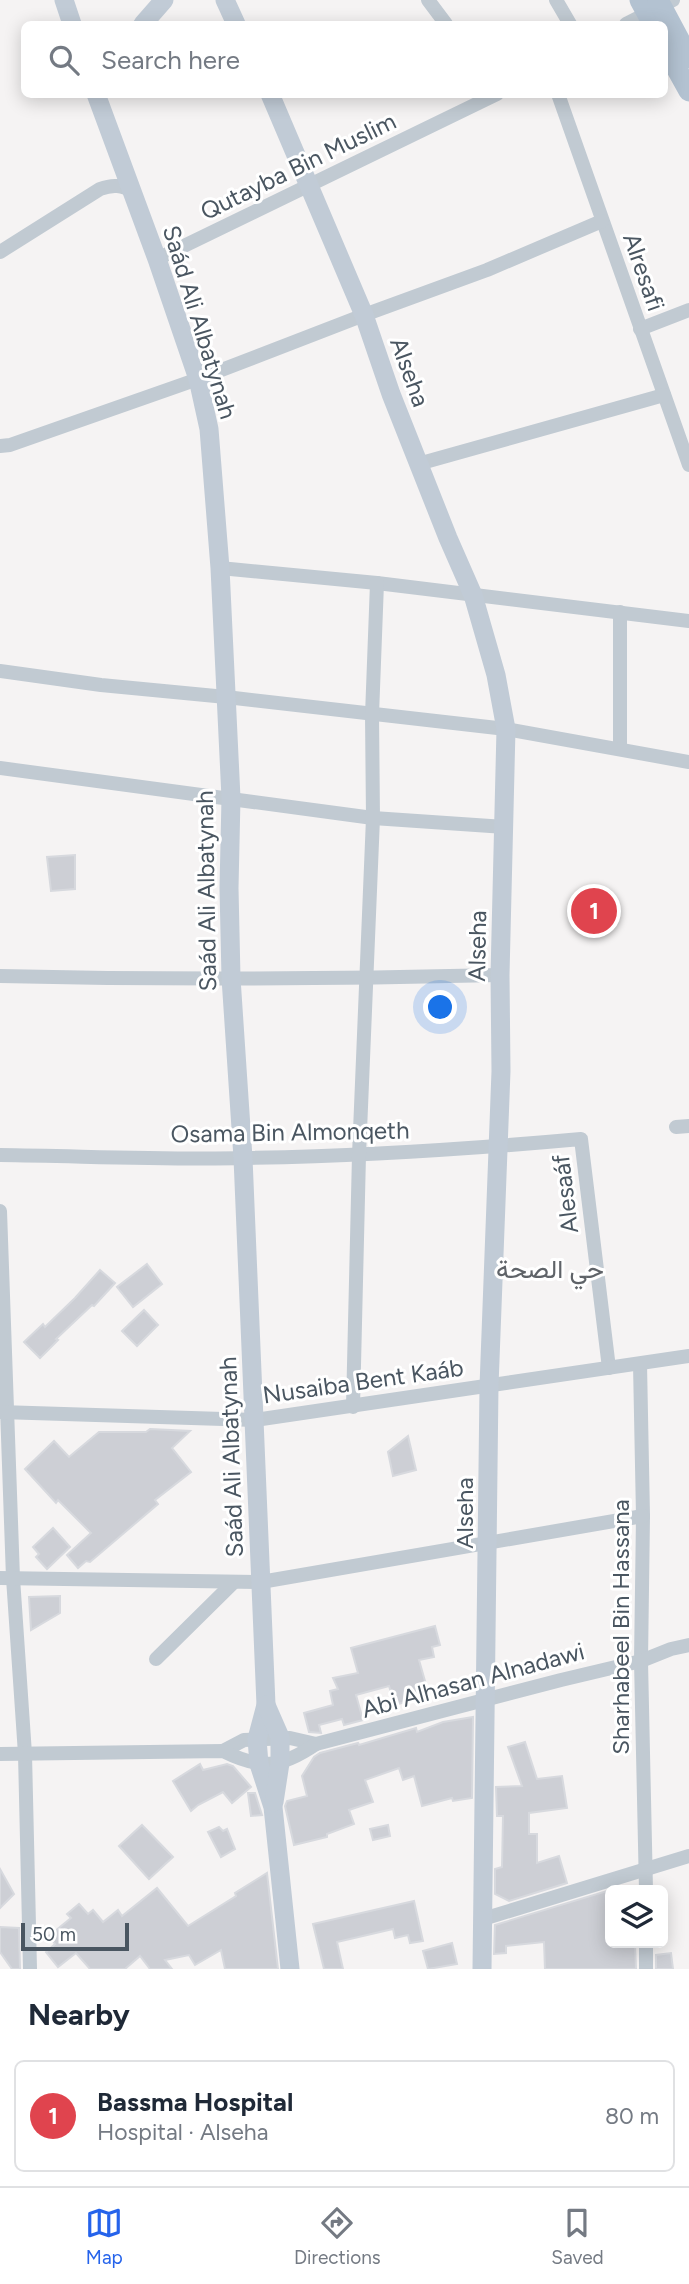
<!DOCTYPE html>
<html lang="en">
<head>
<meta charset="utf-8">
<style>
	:root { --surface:#fff; --page:#f6f6f7; --text:#1f2937; --muted:#747a83; --line:#e0e1e3; --accent:#2563eb }
	body { margin:0; font-family:Figtree,Vazirmatn,sans-serif; background:var(--page); color:var(--text) }
	.controls { position:absolute; right:21px; bottom:21px; display:grid; overflow:hidden; border-radius:10px; box-shadow:0 4px 18px #0003 }
	.controls button { width:63px; height:63px; display:grid; place-items:center; padding:0; border:0; border-bottom:2px solid var(--line); background:var(--surface); color:var(--text); font:35px sans-serif }
	.scale { position:absolute; left:21px; bottom:18px; width:108px; box-sizing:border-box; padding-left:7px; border:4px solid #4a5661; border-top:0; font-size:19px; line-height:24px; white-space:nowrap; color:#4a5661; -webkit-text-stroke:5px #fff; paint-order:stroke }
	.you { position:absolute; left:441px; top:1008px; width:24px; height:24px; margin:-18px; border:5px solid #fff; border-radius:50%; background:#1a73e8; box-shadow:0 0 0 10px #1a73e833 }
	.badge { display:grid; place-items:center; width:46px; height:46px; border-radius:50%; background:var(--accent); color:#fff; font-size:23px; font-weight:700 }
	.pin { position:absolute; translate:-50% -50%; border:4px solid #fff; box-shadow:0 2px 7px #0006 }
	.list { margin:0; padding:0; list-style:none }
	h2 { display:flex; justify-content:space-between; align-items:center; height:91px; margin:0; padding:0 28px; font-size:30px }
	h2 small { font-size:23px; font-weight:400; color:var(--muted) }
	.list li { display:grid; grid-template-columns:46px 1fr auto; gap:21px; align-items:center; box-sizing:border-box; height:112px; margin:0 14px 14px; padding:0 14px; border:2px solid var(--line); border-radius:10px }
	.list b { display:block; font-size:26px; white-space:nowrap }
	.list p { margin:0; font-size:23px; white-space:nowrap; color:var(--muted) }
	.list em { font-size:23px; font-style:normal; color:var(--muted) }
	.icon { flex:none; width:38px; height:38px; fill:none; stroke:currentColor; stroke-width:2; stroke-linecap:round; stroke-linejoin:round }
	.map { position:relative; flex:none; width:689px; height:1969px; overflow:hidden }
	.search { position:absolute; background:var(--surface); box-shadow:0 4px 18px #0003; left:21px; right:21px; top:21px; height:77px; display:flex; align-items:center; gap:18px; box-sizing:border-box; padding:0 24px; border-radius:10px; color:var(--muted); font-size:26px }
	.sheet { height:217px; background:var(--surface) }
	nav { display:flex; justify-content:space-around; align-items:center; box-sizing:border-box; height:98px; border-top:2px solid var(--line); background:var(--surface); font-size:19px; color:var(--muted) }
	nav a { display:grid; justify-items:center; gap:4px }
	nav .on { color:var(--accent) }
	.map>svg:first-child { display:block }
</style>
</head>
<body>
<div class="map">
<svg width="689" height="1969" viewBox="0 0 689 1969">
	<rect width="100%" height="100%" fill="#f5f3f3"/>
	<g fill="#cdcfd5" stroke="#d7d9de" stroke-width="2">
		<polygon points="75,855 75,889 51,891 47,857"/>
		<polygon points="147,1264 162,1284 133,1307 117,1287"/>
		<polygon points="100,1270 115,1283 94,1306 92,1305 56,1339 58,1340 40,1358 24,1342 43,1324 45,1327 75,1298"/>
		<polygon points="144,1310 158,1325 137,1346 122,1331"/>
		<polygon points="150,1429 190,1431 172,1448 191,1472 155,1500 158,1504 90,1562 86,1561 78,1568 67,1555 91,1533 58,1500 56,1503 25,1469 54,1441 69,1457 99,1432 146,1432"/>
		<polygon points="408,1436 416,1470 393,1476 388,1452"/>
		<polygon points="53,1528 70,1547 47,1569 36,1557 39,1554 33,1547"/>
		<polygon points="60,1596 60,1613 31,1630 29,1597"/>
		<polygon points="435,1626 440,1645 432,1647 434,1657 419,1660 429,1695 395,1705 389,1686 356,1695 363,1720 344,1725 342,1719 319,1725 321,1733 309,1732 304,1713 333,1705 330,1691 338,1689 333,1678 358,1673 351,1648"/>
		<polygon points="473,1717 472,1798 453,1801 452,1798 422,1806 414,1776 403,1780 399,1768 365,1780 373,1802 349,1810 354,1824 327,1834 327,1837 294,1845 285,1806 287,1801 307,1796 302,1776 314,1757 320,1753 358,1743 359,1745 416,1728 417,1732 443,1722"/>
		<polygon points="525,1742 537,1779 562,1776 567,1808 529,1813 529,1834 537,1834 537,1863 559,1856 567,1883 509,1901 495,1894 495,1869 502,1867 503,1816 497,1816 496,1787 522,1786 508,1747"/>
		<polygon points="200,1764 203,1770 227,1764 233,1766 251,1787 232,1803 223,1792 198,1805 191,1811 173,1781"/>
		<polygon points="248,1793 255,1793 262,1815 251,1816"/>
		<polygon points="142,1825 173,1857 149,1879 119,1846"/>
		<polygon points="388,1825 390,1836 373,1840 370,1829"/>
		<polygon points="219,1827 223,1831 227,1829 235,1849 221,1857 208,1832"/>
		<polygon points="0,1869 14,1894 0,1908"/>
		<polygon points="267,1873 278,1969 225,1969 221,1950 195,1965 189,1955 165,1960 172,1969 150,1969 140,1956 125,1969 90,1969 76,1953 58,1967 46,1952 55,1944 49,1936 71,1918 67,1914 79,1904 88,1914 93,1910 103,1922 118,1910 122,1916 157,1888 188,1926 236,1896 235,1893"/>
		<polygon points="610,1890 610,1943 635,1943 636,1969 545,1969 544,1942 506,1946 506,1953 494,1954 495,1925"/>
		<polygon points="414,1901 423,1941 410,1943 408,1935 395,1938 393,1929 337,1942 343,1969 324,1969 313,1924"/>
		<polygon points="0,1927 19,1928 20,1969 12,1969 0,1952"/>
		<polygon points="452,1943 457,1964 428,1969 423,1951"/>
		<polygon points="671,1953 673,1969 656,1969 656,1955"/>
	</g>
	<g fill="none" stroke-linecap="round" stroke-linejoin="round">
		<g stroke="#c1cad2" stroke-width="14">
			<polyline points="428,0 446,24"/>
			<polyline points="556,0 570,24"/>
			<polyline points="626,24 673,0"/>
			<polyline points="558,94 689,465"/>
			<path d="M0 252 100 189C113 184 122 185 134 192"/>
			<polyline points="157,259 497,94"/>
			<polyline points="640,329 689,310"/>
			<polyline points="0,446 10,445 198,379 364,315 487,270 602,221"/>
			<polyline points="418,464 664,395"/>
			<polyline points="220,568 377,583 689,621"/>
			<polyline points="620,612 620,749"/>
			<polyline points="0,671 101,685 226,697 506,729 689,762"/>
			<polyline points="0,768 373,818 505,827"/>
			<path d="M0 976C167 980 334 979 500 975"/>
			<polyline points="676,1127 689,1126"/>
			<path d="M0 1155C82 1156 164 1160 246 1158 358 1156 470 1149 581 1139L609 1368"/>
			<polyline points="0,1211 13,1578 25,1754 30,1969"/>
			<polyline points="640,1364 643,1516 641,1661 646,1890"/>
			<polyline points="353,1407 359,1155 373,818 372,715 377,583"/>
			<polyline points="0,1412 255,1420 689,1356"/>
			<polyline points="0,1578 261,1582 643,1516"/>
			<polyline points="156,1659 234,1582"/>
			<polyline points="223,1751 244,1740 290,1738 316,1744"/>
			<path d="M0 1754 223 1751C261 1770 281 1768 316 1744L561 1680 641 1661 671 1649 689 1645"/>
			<polyline points="483,1919 689,1856"/>
			<polyline points="646,1943 646,1969"/>
		</g>
		<g stroke="#c1cbd6" stroke-width="19">
			<polyline points="64,0 72,24"/>
			<polyline points="225,0 236,24"/>
			<polyline points="143,24 164,0"/>
			<polyline points="96,94 157,259 198,379 209,429 220,568 231,798 229,888 231,978 243,1158 266,1705 257,1739 259,1764 273,1807 290,1969"/>
			<polyline points="270,94 364,315 391,394 448,538 473,595 496,675 506,729 500,975 501,1071 489,1386 482,1969"/>
			<polyline points="266,1705 280,1737 280,1763 274,1802"/>
		</g>
		<g stroke="#b3c2d1" stroke-width="21">
			<polyline points="640,0 653,24"/>
			<polyline points="658,0 689,58"/>
			<polyline points="664,46 689,91"/>
		</g>
	</g>
	<g text-anchor="middle" dominant-baseline="central" stroke-width="6" stroke-linejoin="round" paint-order="stroke">
		<g font-size="24" fill="#4a5661" stroke="#fff">
			<text transform="translate(298 166) rotate(-26)">Qutayba Bin Muslim</text>
			<text transform="translate(644 272) rotate(71)">Alresafi</text>
			<text transform="translate(200 322) rotate(73)">Saád Ali Albatynah</text>
			<text transform="translate(410 372) rotate(70)">Alseha</text>
			<text transform="translate(206 891) rotate(-91)">Saád Ali Albatynah</text>
			<text transform="translate(477 946) rotate(-89)">Alseha</text>
			<text transform="translate(290 1132) rotate(-1)">Osama Bin Almonqeth</text>
			<text transform="translate(565 1194) rotate(-97)">Alesaáf</text>
			<text transform="translate(363 1381) rotate(-8)">Nusaiba Bent Kaáb</text>
			<text transform="translate(231 1457) rotate(-92)">Saád Ali Albatynah</text>
			<text transform="translate(464 1513) rotate(-90)">Alseha</text>
			<text transform="translate(620 1627) rotate(-90)">Sharhabeel Bin Hassana</text>
			<text transform="translate(473 1680) rotate(-15)">Abi Alhasan Alnadawi</text>
		</g>
		<g font-size="26" fill="#5f6368" stroke="#fff">
			<text x="550" y="1269">حي الصحة</text>
		</g>
	</g>
</svg>
<div class="controls">
<button><svg class="icon" aria-label="layers" viewBox="0 0 24 24"><path d="M12 4l9 5-9 5-9-5zM3 14l9 5 9-5"/></svg></button>
</div>
<div class="scale">50 m</div>
<div class="you"></div>
<div class="pin badge" style="left:594px;top:911px;background:#e0444e">1</div>
<div class="search"><svg class="icon" aria-label="search" viewBox="0 0 24 24"><circle cx="10" cy="10" r="6"/><path d="M15 15l6 6"/></svg>Search here</div>
</div>
<section class="sheet">
<h2>Nearby<small></small></h2>
<ul class="list">
<li><span class="badge" style="background:#e0444e">1</span><div><b>Bassma Hospital</b><p>Hospital · Alseha</p></div><em>80 m</em></li>
</ul>
</section>
<nav>
<a class="on"><svg class="icon" aria-label="map" viewBox="0 0 24 24"><path d="M3 6l6-2 6 2 6-2v14l-6 2-6-2-6 2zM9 4v14M15 6v14"/></svg>Map</a>
<a><svg class="icon" aria-label="directions" viewBox="0 0 24 24"><path d="M12 3l9 9-9 9-9-9zM9 14v-3h6M13 9l2 2-2 2"/></svg>Directions</a>
<a><svg class="icon" aria-label="saved" viewBox="0 0 24 24"><path d="M7 4h10v16l-5-4-5 4z"/></svg>Saved</a>
</nav>
</body>
</html>
